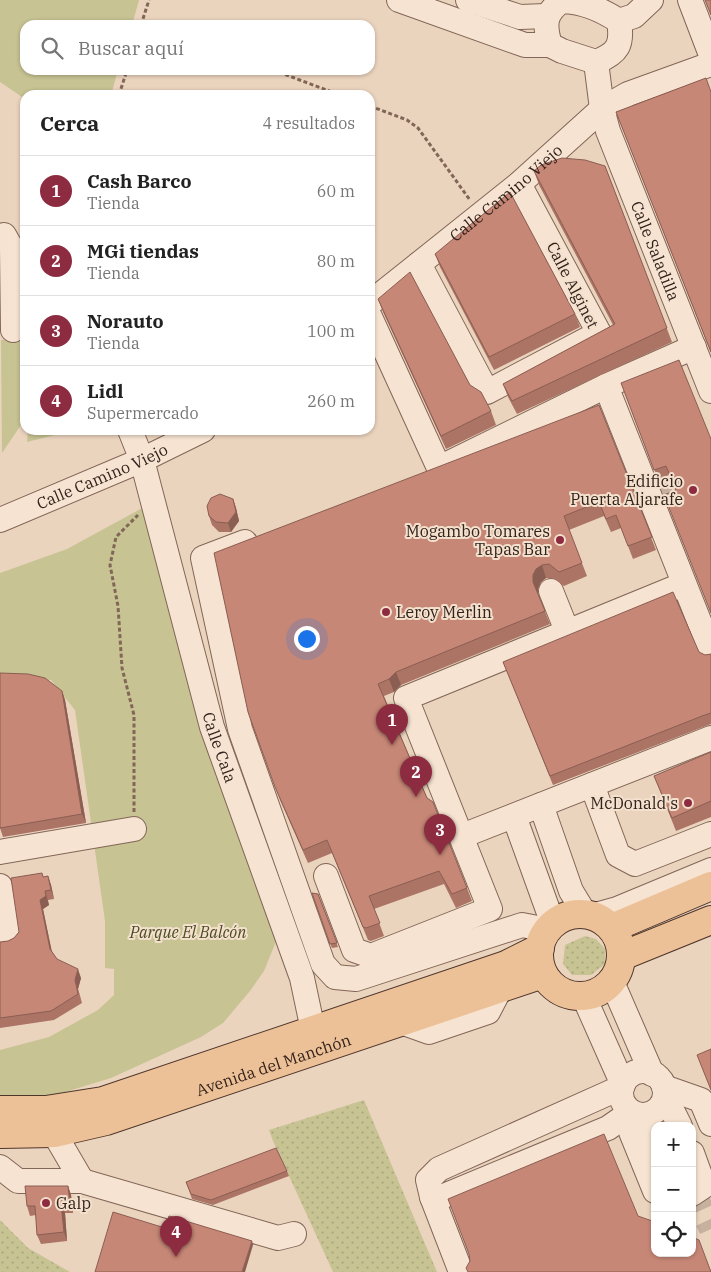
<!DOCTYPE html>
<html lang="es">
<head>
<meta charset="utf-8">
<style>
	:root { --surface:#fff; --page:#f2f2f2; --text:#222; --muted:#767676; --line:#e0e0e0; --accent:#8d2c40 }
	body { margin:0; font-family:"IBM Plex Serif",serif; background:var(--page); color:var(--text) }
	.controls { position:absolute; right:15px; bottom:15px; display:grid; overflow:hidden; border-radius:10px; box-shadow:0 1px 4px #0004 }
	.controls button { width:45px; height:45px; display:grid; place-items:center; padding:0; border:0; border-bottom:1px solid var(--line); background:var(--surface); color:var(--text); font:25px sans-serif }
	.you { position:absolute; left:306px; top:638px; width:18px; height:18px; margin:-12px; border:4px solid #fff; border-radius:50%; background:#1a73e8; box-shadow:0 0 0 8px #1a73e833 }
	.badge { display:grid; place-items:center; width:32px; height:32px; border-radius:50%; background:var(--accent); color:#fff; font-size:16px; font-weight:700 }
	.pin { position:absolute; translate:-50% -41px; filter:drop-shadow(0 1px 2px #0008) }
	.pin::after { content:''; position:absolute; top:26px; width:18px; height:15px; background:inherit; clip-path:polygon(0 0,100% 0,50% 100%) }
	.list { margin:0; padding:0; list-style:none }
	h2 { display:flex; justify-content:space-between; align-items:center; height:65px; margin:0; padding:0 20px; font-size:21px }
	h2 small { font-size:16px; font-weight:400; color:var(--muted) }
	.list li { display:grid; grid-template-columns:32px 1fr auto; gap:15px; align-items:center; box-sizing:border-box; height:70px; padding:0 20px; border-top:1px solid var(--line) }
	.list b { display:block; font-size:19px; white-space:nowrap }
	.list p { margin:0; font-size:16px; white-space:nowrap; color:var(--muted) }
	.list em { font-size:16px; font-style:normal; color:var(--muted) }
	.icon { flex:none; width:28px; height:28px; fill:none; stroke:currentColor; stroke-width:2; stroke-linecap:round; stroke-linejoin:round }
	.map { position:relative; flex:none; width:711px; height:1272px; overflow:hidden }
	.search { position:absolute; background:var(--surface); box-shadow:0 1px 4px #0004; left:20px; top:20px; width:355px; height:55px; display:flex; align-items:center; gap:12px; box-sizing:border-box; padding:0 18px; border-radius:15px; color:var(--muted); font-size:19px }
	.panel { position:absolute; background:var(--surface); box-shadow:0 1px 4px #0004; left:20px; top:90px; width:355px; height:345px; border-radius:15px }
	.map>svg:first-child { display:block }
</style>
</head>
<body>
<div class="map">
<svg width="711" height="1272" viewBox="0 0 711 1272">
	<defs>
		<pattern id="grass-dots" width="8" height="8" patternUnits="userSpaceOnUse" patternTransform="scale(1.25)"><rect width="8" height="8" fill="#c7c393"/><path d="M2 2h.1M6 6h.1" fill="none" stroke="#aba77e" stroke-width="1.8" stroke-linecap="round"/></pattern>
	</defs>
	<rect width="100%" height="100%" fill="#ebd4be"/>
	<g fill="url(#grass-dots)">
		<polygon points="585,936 596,939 605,949 605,964 591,975 572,975 563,964 565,945"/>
		<polygon points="364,1100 437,1272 333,1272 273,1141 269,1130"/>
		<polygon points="0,1220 28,1248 70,1272 0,1272"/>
	</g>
	<g fill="#c7c393">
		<polygon points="0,0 139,0 132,25 25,25 25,70 118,70 111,95 25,95 25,99 0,82"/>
		<polygon points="21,252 25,252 25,419 2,453 1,340 23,339"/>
		<polygon points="28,430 75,430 27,442"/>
		<polygon points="146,506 277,939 264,971 250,991 223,1023 201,1037 111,1078 49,1097 0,1095 0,1050 49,1037 98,1010 114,995 114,969 105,968 105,921 75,710 51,680 17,677 0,680 0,573 67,549"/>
	</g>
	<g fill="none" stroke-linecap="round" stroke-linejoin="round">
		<g stroke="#c6b09e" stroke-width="24" stroke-dasharray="24 12" stroke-linecap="butt">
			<polyline points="649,496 711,476"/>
			<polyline points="692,1188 711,1229"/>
		</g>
		<g stroke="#826658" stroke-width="26">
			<g id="minor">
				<polyline points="399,0 525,45 550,45"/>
				<polyline points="468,0 520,17 546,16"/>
				<polyline points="690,0 711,55"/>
				<path d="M562 1C584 2 600 9 619 21 623 45 618 53 596 62L562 51 550 45C544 25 544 13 562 1Z"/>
				<polyline points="619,21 634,16 651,0"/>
				<path id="s1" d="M711 64 628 94 602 109 608 131 711 391"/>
				<polyline points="4,235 12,249 13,330"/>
				<polyline points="419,264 487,392 599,333 519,184"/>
				<path id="s2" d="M370 303 519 184 602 109 596 62"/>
				<polyline points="370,317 439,468 606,386 694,347"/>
				<polyline points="606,386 711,651"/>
				<path id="s3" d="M130 430 142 460 212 727 302 978 313 1030"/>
				<path id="s4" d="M0 520 142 460 203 430"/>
				<polyline points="245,542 203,558 240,729 323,964 335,977 356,979 522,925 548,930"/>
				<polyline points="551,591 567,631"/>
				<polyline points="592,785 618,855 635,864 711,834"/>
				<polyline points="541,805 571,891 585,914"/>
				<polyline points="514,816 553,924"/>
				<polyline points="462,836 711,738"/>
				<polyline points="0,852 134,829"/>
				<polyline points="326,876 354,950 371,956 490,909 406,698 684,584"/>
				<polyline points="0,886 9,937 0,938"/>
				<polyline points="592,916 617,909 711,870"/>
				<polyline points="612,982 652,1074"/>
				<polyline points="584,997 623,1085"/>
				<polyline points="401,1022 429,1032 488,1012 500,989"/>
				<circle cx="643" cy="1093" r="22"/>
				<polyline points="622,1087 439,1169 428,1180 432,1197 439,1198 608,1128 631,1112"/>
				<polyline points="664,1087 701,1100 711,1124"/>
				<polyline points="665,1096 680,1126"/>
				<polyline points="645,1115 655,1141"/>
				<polyline points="634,1117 631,1132 655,1191"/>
				<polyline points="692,1153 704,1186 692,1194"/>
				<polyline points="0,1167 18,1181 82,1181 54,1133"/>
				<polyline points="82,1181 278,1238 294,1234"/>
				<polyline points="432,1197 461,1272"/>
			</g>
		</g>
		<g stroke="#4f362c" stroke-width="30">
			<g id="major">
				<circle cx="580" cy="955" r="41"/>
				<polyline points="612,928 711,886"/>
				<polyline points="622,956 711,920"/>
				<polyline points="0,1110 46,1110 103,1101 506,965 540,948"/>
				<path id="s5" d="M0 1134 54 1133 106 1121 543 974"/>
			</g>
		</g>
		<g stroke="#826658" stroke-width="3" stroke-dasharray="4 2.5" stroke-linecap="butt">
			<polyline points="141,25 149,0"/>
			<polyline points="273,70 340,95"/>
			<polyline points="119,95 127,70"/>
			<polyline points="370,106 407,120 418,128 470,200"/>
			<polyline points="134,812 134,715 122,668 118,606 110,565 116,537 138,515"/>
		</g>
		<use href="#minor" stroke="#f6e3d1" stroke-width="24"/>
		<use href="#major" stroke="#edc197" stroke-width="28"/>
	</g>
	<g fill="#ab7465">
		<polygon points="706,78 711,353 616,112"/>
		<polygon points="605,166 672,342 517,414 508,397 503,384 613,325 539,185 534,171"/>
		<polygon points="435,254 575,314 580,327 494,370 440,267"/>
		<polygon points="378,299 470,385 491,411 496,425 446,449 383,312"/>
		<polygon points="621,383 711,439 675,490 669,475 658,479"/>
		<polygon points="599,405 656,550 633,559 621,528 611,532 604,516 569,530 587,576 564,586 553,578 546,578 541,582 538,589 538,594 550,624 401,685 394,692 384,696 427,798 467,888 472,901 456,908 444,884 374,909 384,936 371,941 368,940 332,853 308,863 280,800 248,712"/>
		<polygon points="233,499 236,508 239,521 231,532 219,532 212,525 209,516"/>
		<polygon points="699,652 705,655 711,654 711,724 553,785 503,662"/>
		<polygon points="62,691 65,700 86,823 3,837 0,828"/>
		<polygon points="711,752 711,817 676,831 654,776"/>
		<polygon points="48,876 51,885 54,899 48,900 49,905 43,909 52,952 57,959 81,978 78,989 82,1003 54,1020 0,1028 0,942 8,941 14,938 19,932 44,877"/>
		<polygon points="312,893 318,894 338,947 332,948"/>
		<polygon points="287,1171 289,1176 213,1205 192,1199 186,1182"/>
		<polygon points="68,1186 71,1195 73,1213 65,1213 67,1241 41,1244 37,1235 36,1215 30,1216 27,1206"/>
	</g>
	<g fill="#8b5e53">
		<polygon points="233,499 236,508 239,521 231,532 228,523"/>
		<polygon points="542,565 546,578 541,582 538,589 538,596 533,582 533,575 536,569"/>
		<polygon points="396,672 401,685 394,692 389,679"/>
		<polygon points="62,691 65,700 86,823 82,814"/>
		<polygon points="48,876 51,885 54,899 51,890"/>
		<polygon points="45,891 49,905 43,909 53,958 50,949 40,900"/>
		<polygon points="78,969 81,978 78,989 82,1003 75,980"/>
		<polygon points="68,1186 71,1195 73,1213 70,1203"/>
		<polygon points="61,1204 65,1213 67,1241 64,1232"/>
		<polygon points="252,1241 253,1245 245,1272 242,1272"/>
	</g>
	<g fill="#c78776" stroke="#8b5e53">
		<polygon points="705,0 711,0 711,15"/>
		<polygon points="706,78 711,92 711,352 616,112"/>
		<polygon points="562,158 585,160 605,166 667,328 512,401 503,384 615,324 534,171 541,165"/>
		<polygon points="510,192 575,314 489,357 435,254"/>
		<polygon points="410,272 470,385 481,392 491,411 441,436 378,299"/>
		<polygon points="679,360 711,439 711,613 664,495 676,490 666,466 654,470 621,383"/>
		<polygon points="599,405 652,537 628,546 616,515 606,519 599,502 564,516 582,563 559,572 549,564 542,565 536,569 533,575 533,582 545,611 396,672 389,679 378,684 427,798 433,802 467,888 452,894 439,871 369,896 380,923 366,928 363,927 327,840 303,850 275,787 248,712 214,553"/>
		<polygon points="220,494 233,499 236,512 228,523 216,522 209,516 207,506 211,498"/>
		<polygon points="673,592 699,652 705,655 711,654 711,713 702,716 550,776 503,662"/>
		<polygon points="0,673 28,674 45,678 62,691 82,814 0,828"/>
		<polygon points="711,752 711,801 672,818 654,776"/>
		<polygon points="42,873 43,877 48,876 51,890 45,891 46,896 40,900 50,949 57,959 78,969 75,980 78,994 51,1011 0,1018 0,942 8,941 14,938 19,932 11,878"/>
		<polygon points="312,893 318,894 337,943 330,944"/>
		<polygon points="711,1049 711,1090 697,1055"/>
		<polygon points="604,1134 638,1216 655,1222 655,1253 692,1253 692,1237 699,1240 711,1272 468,1272 466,1268 470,1261 469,1254 448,1199"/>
		<polygon points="276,1148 287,1171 211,1200 191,1194 186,1182"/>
		<polygon points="25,1186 68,1186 70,1203 61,1204 64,1232 37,1235 35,1206 27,1206"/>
		<polygon points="113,1212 165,1228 169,1216 252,1241 242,1272 95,1272"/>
	</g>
	<g fill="#8d2c40" stroke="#f3e0cd" stroke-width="2">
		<circle cx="693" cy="490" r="5"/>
		<circle cx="560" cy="540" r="5"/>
		<circle cx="386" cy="612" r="5"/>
		<circle cx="688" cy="803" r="5"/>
		<circle cx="46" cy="1203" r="5"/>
	</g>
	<g text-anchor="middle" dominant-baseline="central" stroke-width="4" stroke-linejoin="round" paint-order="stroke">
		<g font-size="16" fill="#32221c" stroke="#f3e0cd">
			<text stroke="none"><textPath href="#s2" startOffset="175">Calle Camino Viejo</textPath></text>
			<text stroke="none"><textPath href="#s1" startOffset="270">Calle Saladilla</textPath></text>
			<text transform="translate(573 285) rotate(63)">Calle Alginet</text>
			<text stroke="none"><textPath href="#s4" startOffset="111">Calle Camino Viejo</textPath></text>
			<text stroke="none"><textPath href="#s3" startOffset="330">Calle Cala</textPath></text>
			<text stroke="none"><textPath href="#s5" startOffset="284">Avenida del Manchón</textPath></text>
		</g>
		<g font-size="16" fill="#32221c" stroke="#f3e0cd" text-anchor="end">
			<text x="683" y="481">Edificio<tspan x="683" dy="18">Puerta Aljarafe</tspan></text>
			<text x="550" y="531">Mogambo Tomares<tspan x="550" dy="18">Tapas Bar</tspan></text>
			<text x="396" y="612" text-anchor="start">Leroy Merlin</text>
			<text x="678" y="803">McDonald's</text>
			<text x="56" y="1203" text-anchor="start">Galp</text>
		</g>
		<g font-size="16" font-style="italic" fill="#4b4d24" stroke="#f3e0cd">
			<text x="188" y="932">Parque El Balcón</text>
		</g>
	</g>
</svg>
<div class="controls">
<button>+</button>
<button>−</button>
<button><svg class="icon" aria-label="locate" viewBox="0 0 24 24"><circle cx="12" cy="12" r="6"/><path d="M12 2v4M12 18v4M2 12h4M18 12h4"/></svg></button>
</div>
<div class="you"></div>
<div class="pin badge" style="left:392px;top:745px">1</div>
<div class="pin badge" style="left:416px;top:797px">2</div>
<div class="pin badge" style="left:440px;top:855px">3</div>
<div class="pin badge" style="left:176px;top:1257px">4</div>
<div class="search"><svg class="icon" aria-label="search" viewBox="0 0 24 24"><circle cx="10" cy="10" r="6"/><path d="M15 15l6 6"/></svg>Buscar aquí</div>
<section class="panel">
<h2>Cerca<small>4 resultados</small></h2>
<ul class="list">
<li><span class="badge">1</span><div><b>Cash Barco</b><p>Tienda</p></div><em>60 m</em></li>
<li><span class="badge">2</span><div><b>MGi tiendas</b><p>Tienda</p></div><em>80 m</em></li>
<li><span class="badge">3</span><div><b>Norauto</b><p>Tienda</p></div><em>100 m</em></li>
<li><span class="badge">4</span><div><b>Lidl</b><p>Supermercado</p></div><em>260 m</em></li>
</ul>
</section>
</div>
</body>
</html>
